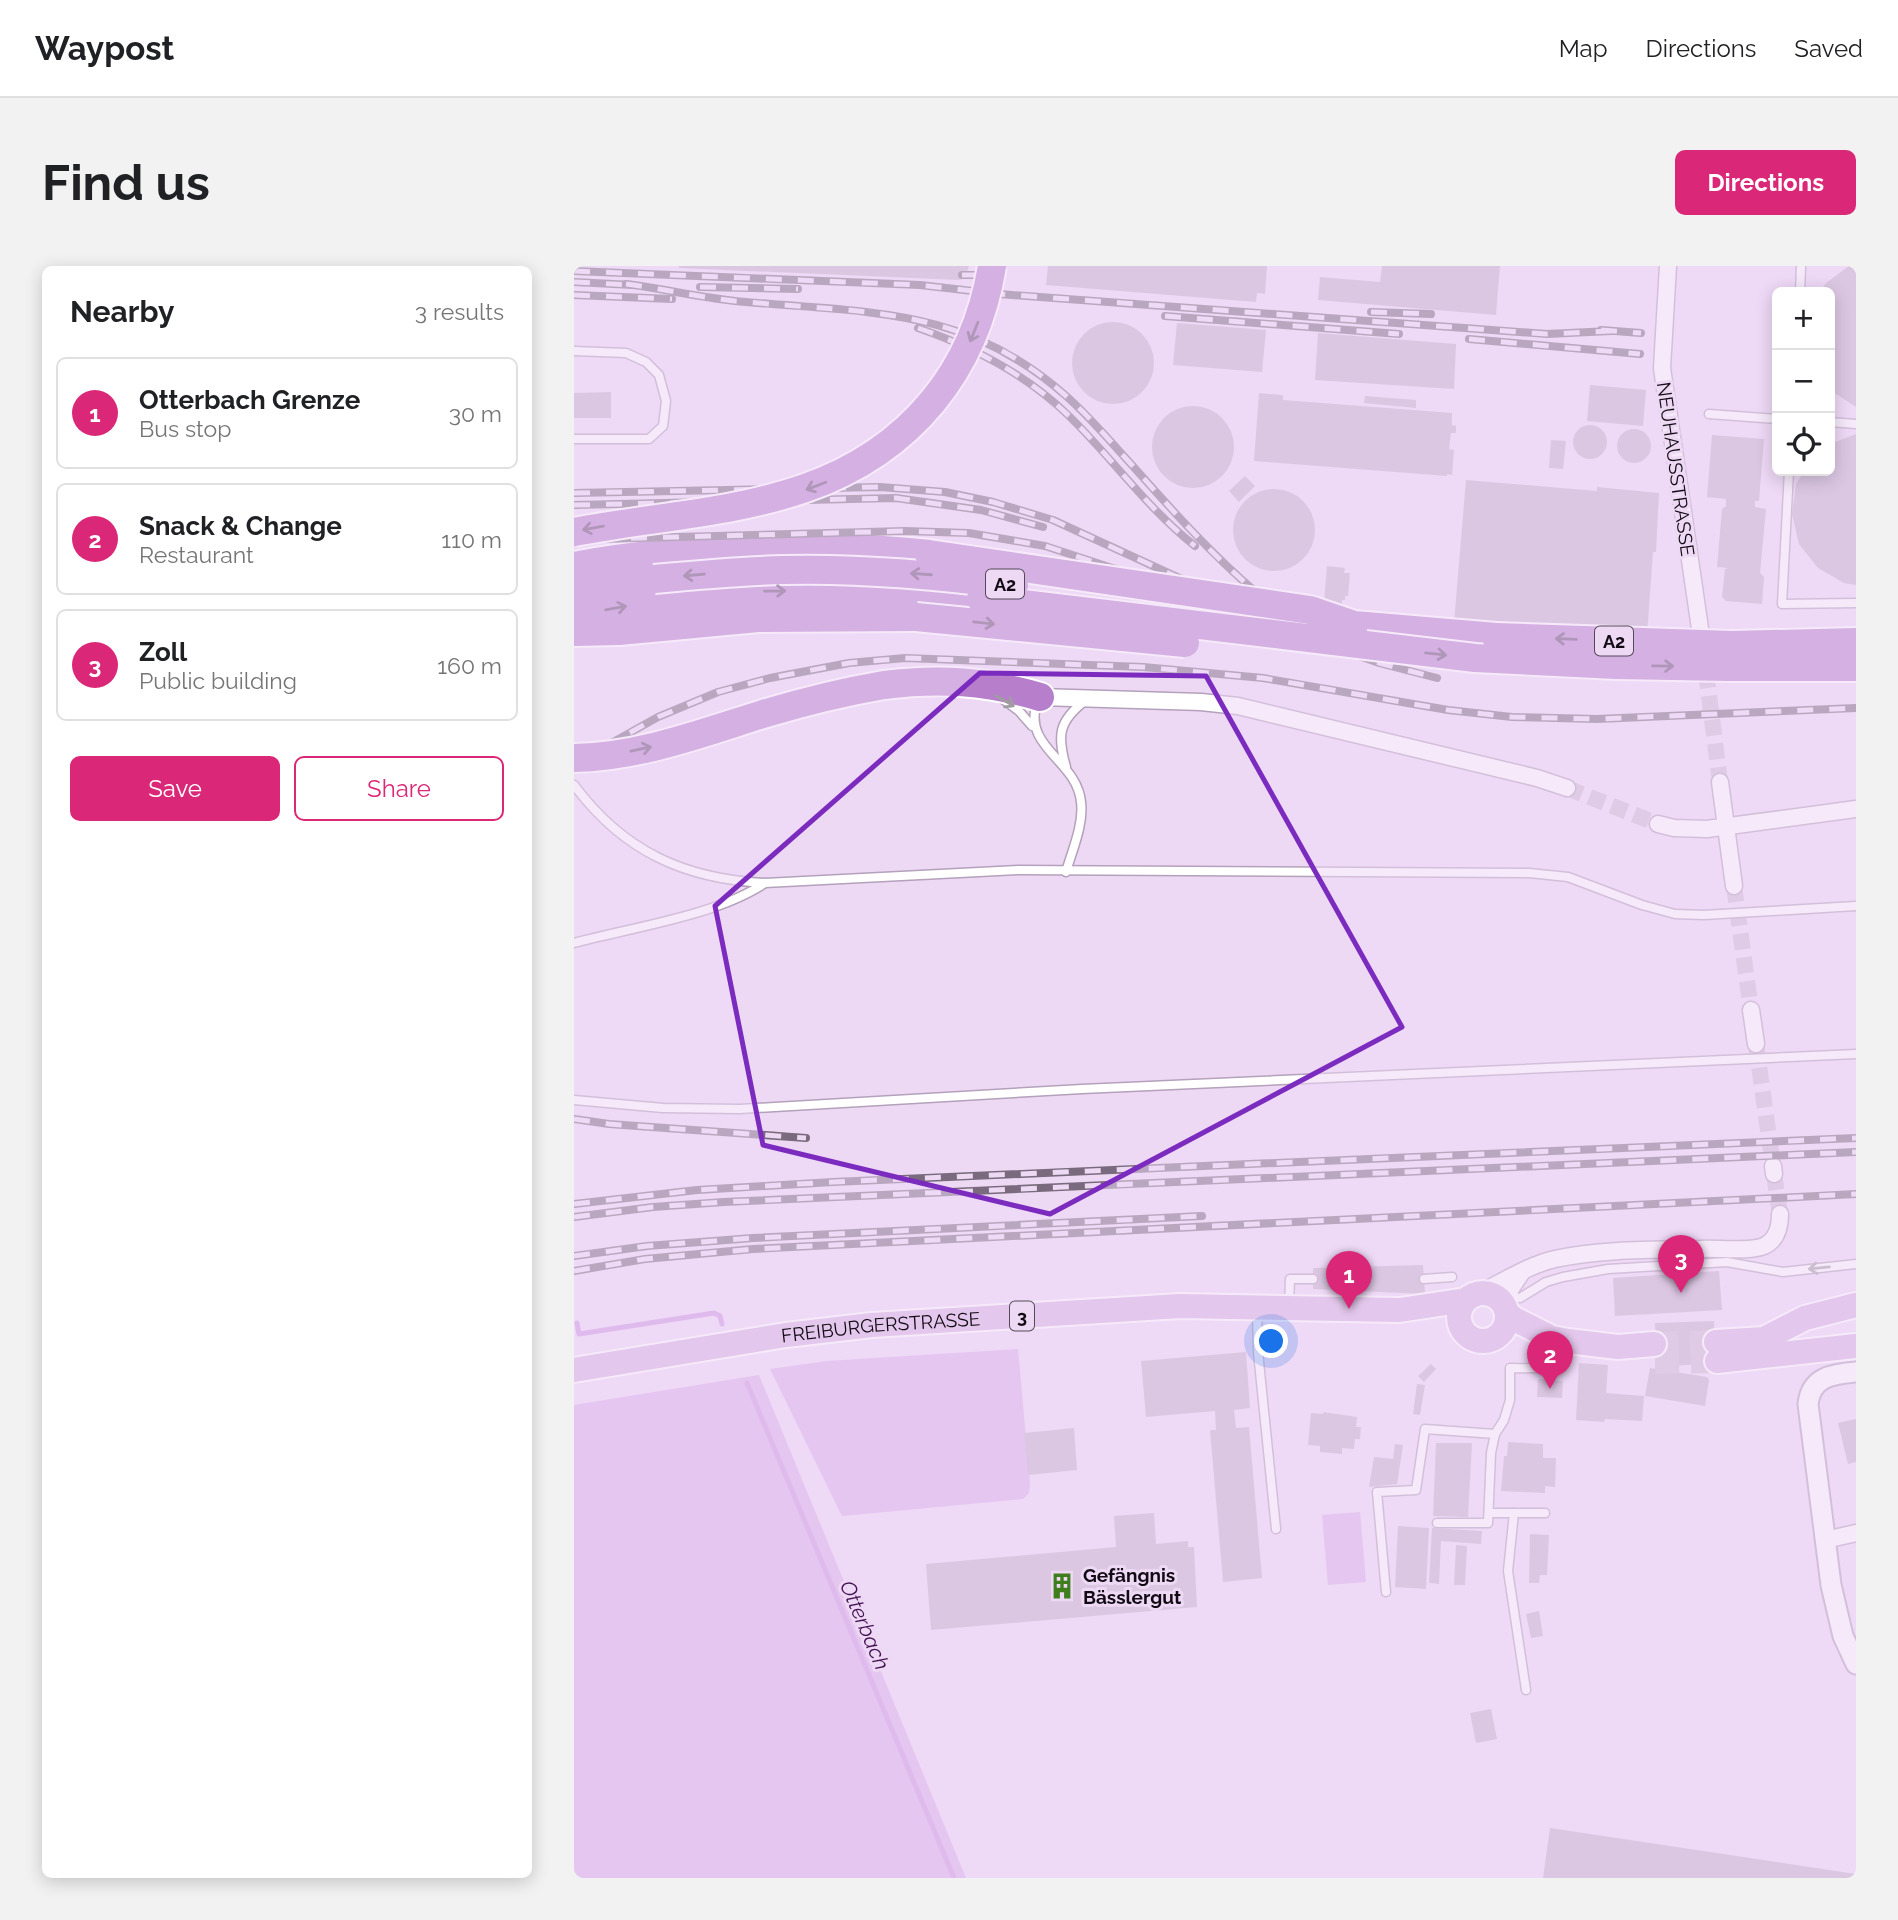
<!DOCTYPE html>
<html lang="en">
<head>
<meta charset="utf-8">
<style>
	:root { --surface:#fff; --page:#f2f2f2; --text:#202124; --muted:#757577; --line:#e0e0e0; --accent:#db2777 }
	body { margin:0; font-family:Raleway,sans-serif; background:var(--page); color:var(--text) }
	.controls { position:absolute; right:21px; top:21px; display:grid; overflow:hidden; border-radius:10px; box-shadow:0 4px 18px #0003 }
	.controls button { width:63px; height:63px; display:grid; place-items:center; padding:0; border:0; border-bottom:2px solid var(--line); background:var(--surface); color:var(--text); font:35px sans-serif }
	.you { position:absolute; left:698px; top:1076px; width:24px; height:24px; margin:-18px; border:5px solid #fff; border-radius:50%; background:#1a73e8; box-shadow:0 0 0 10px #1a73e833 }
	.badge { display:grid; place-items:center; width:46px; height:46px; border-radius:50%; background:var(--accent); color:#fff; font-size:23px; font-weight:700 }
	.pin { position:absolute; translate:-50% -58px; filter:drop-shadow(0 2px 4px #0008) }
	.pin::after { content:''; position:absolute; top:37px; width:24px; height:21px; background:inherit; clip-path:polygon(0 0,100% 0,50% 100%) }
	.list { margin:0; padding:0; list-style:none }
	h2 { display:flex; justify-content:space-between; align-items:center; height:91px; margin:0; padding:0 28px; font-size:30px }
	h2 small { font-size:23px; font-weight:400; color:var(--muted) }
	.list li { display:grid; grid-template-columns:46px 1fr auto; gap:21px; align-items:center; box-sizing:border-box; height:112px; margin:0 14px 14px; padding:0 14px; border:2px solid var(--line); border-radius:10px }
	.list b { display:block; font-size:26px; white-space:nowrap }
	.list p { margin:0; font-size:23px; white-space:nowrap; color:var(--muted) }
	.list em { font-size:23px; font-style:normal; color:var(--muted) }
	.actions { display:flex; gap:14px; padding:21px 28px }
	.actions a { flex:1; padding:16px 0; border:2px solid var(--accent); border-radius:10px; text-align:center; font-size:24px; color:var(--accent) }
	.actions .main { background:var(--accent); color:#fff }
	.icon { flex:none; width:38px; height:38px; fill:none; stroke:currentColor; stroke-width:2; stroke-linecap:round; stroke-linejoin:round }
	.map { position:relative; flex:none; width:1282px; height:1612px; overflow:hidden; border-radius:10px }
	header { display:flex; align-items:center; gap:42px; box-sizing:border-box; height:98px; padding:0 35px; background:var(--surface); border-bottom:2px solid var(--line) }
	header strong { font-size:33px }
	nav { display:flex; gap:38px; margin-inline-start:auto; font-size:24px }
	.intro { display:flex; align-items:center; justify-content:space-between; box-sizing:border-box; height:168px; padding:0 42px }
	h1 { margin:0; font-size:49px }
	.button { padding:18px 32px; border-radius:10px; background:var(--accent); color:#fff; font-size:24px; font-weight:700 }
	main { display:flex; gap:42px; padding:0 42px }
	aside { flex:1; background:var(--surface); border-radius:10px; box-shadow:0 4px 18px #0003 }
	.map>svg:first-child { display:block }
</style>
</head>
<body>
<header>
<strong>Waypost</strong>
<nav><a>Map</a><a>Directions</a><a>Saved</a></nav>
</header>
<div class="intro"><h1>Find us</h1><a class="button">Directions</a></div>
<main>
<aside>
<h2>Nearby<small>3 results</small></h2>
<ul class="list">
<li><span class="badge">1</span><div><b>Otterbach Grenze</b><p>Bus stop</p></div><em>30 m</em></li>
<li><span class="badge">2</span><div><b>Snack &amp; Change</b><p>Restaurant</p></div><em>110 m</em></li>
<li><span class="badge">3</span><div><b>Zoll</b><p>Public building</p></div><em>160 m</em></li>
</ul>
<div class="actions"><a class="main">Save</a><a>Share</a></div>
</aside>
<div class="map">
<svg width="1282" height="1612" viewBox="0 0 1282 1612">
	<rect width="100%" height="100%" fill="#eed9f5"/>
	<g fill="#daafe9">
		<polygon points="444,1083 456,1218 455,1227 449,1233 268,1250 196,1103 253,1095"/>
		<polygon points="185,1109 392,1612 0,1612 0,1139"/>
		<polygon points="786,1246 792,1316 754,1319 748,1249"/>
	</g>
	<g fill="none" stroke-linecap="round" stroke-linejoin="round">
		<g stroke="#cd96e0" stroke-width="5">
			<polyline points="3,1057 5,1068 140,1047 146,1050 148,1058"/>
			<polyline points="173,1117 380,1612"/>
		</g>
	</g>
	<g fill="#c6b2cd">
		<polygon points="105,0 395,0 393,6 388,7 388,13 385,14 105,2"/>
		<polygon points="474,0 693,0 691,28 683,27 682,36 472,19"/>
		<polygon points="808,0 926,0 922,49 744,34 746,11 806,16"/>
		<polygon points="1275,0 1282,0 1282,141 1256,124 1256,26 1246,26 1252,17"/>
		<circle cx="539" cy="97" r="41"/>
		<polygon points="603,57 692,64 688,106 599,99"/>
		<polygon points="744,67 882,78 880,123 741,114"/>
		<polygon points="1016,119 1072,124 1069,160 1013,155"/>
		<polygon points="37,126 37,152 0,152 0,127"/>
		<polygon points="685,127 707,129 709,129 709,134 878,147 878,159 882,160 882,167 877,167 875,183 880,184 878,209 873,208 873,210 680,195"/>
		<polygon points="791,130 842,134 842,142 790,137"/>
		<circle cx="619" cy="181" r="41"/>
		<circle cx="1016" cy="176" r="17"/>
		<circle cx="1060" cy="180" r="17"/>
		<polygon points="1282,168 1282,319 1270,317 1244,302 1225,278 1218,248 1222,218 1230,205 1256,205 1256,178"/>
		<polygon points="1138,169 1190,173 1185,235 1181,235 1181,241 1192,243 1186,307 1190,311 1188,338 1152,335 1148,331 1151,303 1154,302 1143,301 1148,243 1152,240 1152,233 1133,231"/>
		<polygon points="977,174 992,175 989,203 975,202"/>
		<polygon points="671,210 681,220 665,236 655,225"/>
		<polygon points="892,214 1023,225 1023,221 1085,227 1082,286 1079,286 1073,369 906,359 906,356 887,354 880,357"/>
		<circle cx="700" cy="264" r="41"/>
		<polygon points="753,300 771,302 770,307 776,307 774,330 771,330 771,334 768,334 768,339 750,337"/>
		<polygon points="849,999 851,1028 739,1023 739,1002"/>
		<polygon points="1145,1005 1148,1044 1041,1050 1039,1012"/>
		<polygon points="1140,1055 1141,1097 1083,1101 1081,1057"/>
		<polygon points="672,1086 676,1142 660,1144 662,1162 675,1161 688,1312 649,1316 636,1164 642,1164 641,1145 572,1151 567,1095"/>
		<polygon points="1005,1097 1034,1099 1032,1127 1070,1130 1068,1155 1031,1153 1030,1156 1002,1154"/>
		<polygon points="857,1098 862,1103 850,1116 844,1110"/>
		<polygon points="1076,1102 1133,1111 1135,1114 1131,1140 1071,1130"/>
		<polygon points="964,1113 989,1115 988,1132 963,1131"/>
		<polygon points="843,1118 851,1119 846,1149 839,1148"/>
		<polygon points="749,1146 783,1151 782,1161 787,1161 786,1173 781,1173 780,1183 768,1182 768,1188 746,1186 746,1180 734,1179 737,1147 749,1148"/>
		<polygon points="1282,1153 1282,1196 1274,1198 1264,1157"/>
		<polygon points="500,1162 503,1204 454,1209 450,1167"/>
		<polygon points="934,1176 969,1178 969,1192 982,1192 981,1221 971,1220 971,1227 927,1225 930,1190 933,1190"/>
		<polygon points="862,1177 898,1177 894,1251 859,1250"/>
		<polygon points="821,1178 829,1179 823,1218 795,1221 800,1191 819,1193"/>
		<polygon points="580,1247 582,1278 614,1275 614,1281 620,1281 623,1341 357,1364 352,1298 542,1281 540,1250"/>
		<polygon points="824,1260 855,1262 852,1323 821,1321"/>
		<polygon points="858,1262 908,1265 907,1278 867,1275 865,1318 855,1317"/>
		<polygon points="956,1268 975,1269 973,1309 966,1309 965,1317 955,1317"/>
		<polygon points="882,1279 893,1280 891,1319 880,1319"/>
		<polygon points="965,1345 969,1370 957,1372 952,1348"/>
		<polygon points="917,1443 923,1473 902,1477 896,1447"/>
		<polygon points="976,1562 1282,1608 1282,1612 969,1612"/>
	</g>
	<g fill="none" stroke-linecap="round" stroke-linejoin="round">
		<g stroke="#cdbad3" stroke-width="16" stroke-dasharray="16 8" stroke-linecap="butt">
			<polyline points="1132,406 1146,516"/>
			<polyline points="993,522 1084,558"/>
			<polyline points="1160,620 1177,744"/>
			<polyline points="1182,778 1199,900"/>
			<polyline points="1200,908 1206,948"/>
		</g>
		<g stroke="#cdbad3" stroke-width="24" stroke-dasharray="24 12" stroke-linecap="butt">
			<polyline points="1080,1078 1142,1076"/>
			<polyline points="1081,1096 1143,1095"/>
		</g>
		<g stroke="#b4a1bb" stroke-width="11">
			<g id="service">
				<polyline points="1226,26 1227,0"/>
				<polyline points="0,85 52,87 72,96 85,109 92,135 89,160 75,173 0,173"/>
				<polyline points="1135,148 1203,153"/>
				<polyline points="1256,156 1282,158"/>
				<polyline points="1215,205 1208,338 1282,337"/>
				<polyline points="429,433 445,445 458,460"/>
				<path d="M463 436C448 482 503 494 507 536 510 558 498 585 492 606"/>
				<path d="M492 501C483 470 484 455 512 434"/>
				<path d="M0 519C49 585 110 613 191 617L444 604 955 607 994 611 1068 639 1101 648 1130 649 1282 640"/>
				<path d="M0 677C59 661 141 650 191 617"/>
				<polyline points="0,834 89,842 166,843 508,823 1282,788"/>
				<polyline points="850,1013 878,1011"/>
				<polyline points="934,1029 941,1032 946,1032 972,1016 989,1011 1034,1003 1153,996 1209,1006 1282,998"/>
				<polyline points="715,1039 716,1013 739,1013"/>
				<polyline points="683,1044 684,1086 702,1263"/>
				<polyline points="915,1247 940,1247"/>
				<path d="M863 1257H914L917 1187 921 1168 930 1154 936 1134V1102C963 1102 983 1107 994 1077"/>
				<polyline points="812,1326 803,1226 842,1224 851,1163 921,1168"/>
				<polyline points="952,1424 934,1305 940,1247 971,1247"/>
			</g>
		</g>
		<g stroke="#b4a1bb" stroke-width="19">
			<g id="minor">
				<polyline points="1094,0 1088,102 1129,383"/>
				<polyline points="466,431 627,436 664,440 963,512 993,522"/>
				<polyline points="1146,516 1160,620"/>
				<polyline points="1084,558 1100,562 1133,563 1282,543"/>
				<polyline points="1177,744 1182,778"/>
				<polyline points="1199,900 1200,908"/>
				<path d="M908 1026C932 1014 955 999 981 993 1028 983 1078 984 1126 983 1143 982 1176 986 1190 980 1203 974 1206 961 1206 948"/>
				<polyline points="930,1038 938,1021 948,1006"/>
				<polyline points="1251,1274 1282,1267"/>
			</g>
		</g>
		<g stroke="#b4a1bb" stroke-width="23">
			<path id="tertiary" d="M1282 1106C1258 1108 1237 1111 1234 1138L1257 1319 1269 1370 1282 1398"/>
		</g>
		<g stroke="#fff" stroke-width="28">
			<g id="primary">
				<circle cx="909" cy="1051" r="24"/>
				<polyline points="933,1047 940,1053 978,1072 994,1075 1044,1081 1080,1078"/>
				<polyline points="1142,1076 1190,1073 1231,1052 1282,1039"/>
				<polyline points="1143,1095 1282,1080"/>
				<path id="s1" d="M0 1104 212 1069 298 1059 606 1040 826 1044 892 1034"/>
			</g>
		</g>
		<g stroke="#fff" stroke-width="32">
			<g id="motorway">
				<path d="M0 300C60 288 121 284 182 283 240 281 297 281 355 288"/>
				<polyline points="0,326 80,313"/>
				<path d="M0 350C139 321 266 321 407 333"/>
				<polyline points="780,359 922,371"/>
				<polyline points="0,366 45,365 184,352 342,351"/>
				<polyline points="1158,379 1282,376"/>
				<polyline points="1154,401 1282,401"/>
				<path d="M310 419C366 412 412 415 466 431"/>
			</g>
		</g>
		<use href="#service" stroke="#fff" stroke-width="8"/>
		<use href="#minor" stroke="#fff" stroke-width="16"/>
		<use href="#tertiary" stroke="#fff" stroke-width="19"/>
		<use href="#primary" stroke="#d4b2e0" stroke-width="24"/>
		<use href="#motorway" stroke="#b77fcb" stroke-width="28"/>
		<g stroke="#796b7d" stroke-width="8">
			<g id="rail">
				<polyline points="0,5 346,19 425,28 973,68 1037,65"/>
				<polyline points="388,9 406,9"/>
				<polyline points="0,16 59,19"/>
				<path d="M52 18C92 23 132 33 172 36 296 47 391 41 491 129 515 150 535 174 557 198 597 243 637 288 683 327"/>
				<polyline points="126,21 224,23"/>
				<polyline points="0,29 98,33"/>
				<polyline points="797,46 857,48"/>
				<polyline points="591,50 825,68"/>
				<path d="M344 62C399 81 453 109 495 150 538 192 573 242 621 280"/>
				<polyline points="1027,64 1067,67"/>
				<polyline points="895,73 1066,88"/>
				<polyline points="0,227 306,221 371,226 419,236 479,254 614,316"/>
				<polyline points="0,239 322,232 407,244 469,261"/>
				<polyline points="25,273 331,265 395,267 471,280 575,314 653,334 721,367 805,397 863,412"/>
				<polyline points="677,322 727,357"/>
				<polyline points="0,498 84,451 144,426 196,412 275,397 331,392 569,401 689,412 874,444 938,451 1023,453 1282,442"/>
				<polyline points="0,853 35,858 232,872"/>
				<polyline points="0,938 123,924 259,916 1282,872"/>
				<polyline points="0,951 79,941 150,936 1282,886"/>
				<polyline points="0,990 73,980 179,972 628,950"/>
				<polyline points="0,1005 71,993 179,983 1282,928"/>
			</g>
		</g>
		<use href="#rail" stroke="#eed9f5" stroke-width="5" stroke-dasharray="16" stroke-linecap="butt"/>
		<g stroke="#fff" stroke-width="32" stroke-linecap="butt">
			<g id="motorway-bridge">
				<path d="M0 266C131 241 267 247 359 135 391 96 410 49 418 0"/>
				<polyline points="355,288 736,344 780,359"/>
				<path d="M80 313C123 309 166 305 209 304 287 302 363 309 440 319"/>
				<polyline points="407,333 901,392 1042,399 1154,401"/>
				<polyline points="342,351 611,377"/>
				<polyline points="922,371 1158,379"/>
				<path d="M0 492C65 491 128 467 189 448 229 436 269 426 310 419"/>
			</g>
		</g>
		<use href="#motorway-bridge" stroke="#b77fcb" stroke-width="28"/>
	</g>
	<defs><path id="oneway-shaft" d="M-6 0H5M1.5-3L5.5 0L1.5 3" fill="none" stroke-width="1.6" stroke-linecap="round" stroke-linejoin="round" transform="scale(1.75)"/></defs>
	<g stroke="#644570">
		<use href="#oneway-shaft" transform="translate(400 66) rotate(112)"/>
		<use href="#oneway-shaft" transform="translate(242 220) rotate(159)"/>
		<use href="#oneway-shaft" transform="translate(19 262) rotate(170)"/>
		<use href="#oneway-shaft" transform="translate(347 308) rotate(-176)"/>
		<use href="#oneway-shaft" transform="translate(120 309) rotate(175)"/>
		<use href="#oneway-shaft" transform="translate(201 325) rotate(-1)"/>
		<use href="#oneway-shaft" transform="translate(42 342) rotate(-10)"/>
		<use href="#oneway-shaft" transform="translate(410 357) rotate(6)"/>
		<use href="#oneway-shaft" transform="translate(992 373) rotate(-178)"/>
		<use href="#oneway-shaft" transform="translate(862 388) rotate(6)"/>
		<use href="#oneway-shaft" transform="translate(1089 400) rotate(1)"/>
		<use href="#oneway-shaft" transform="translate(67 483) rotate(-12)"/>
	</g>
	<g stroke="#a09da1">
		<use href="#oneway-shaft" transform="translate(431 435) rotate(30)"/>
		<use href="#oneway-shaft" transform="translate(1245 1002) rotate(174)"/>
	</g>
	<path d="M0 0H1282V1612H0ZM406 407 632 410 828 761 476 948 189 879 141 640Z" fill="#eed9f5" fill-opacity=".55" fill-rule="evenodd"/>
	<path fill="none" stroke="#7b2cbf" stroke-width="5" stroke-linejoin="round" d="M406 407 632 410 828 761 476 948 189 879 141 640Z"/>
	<defs>
		<g id="building-bare" transform="scale(2.1)"><path d="M-4-6H4V6H1V3H-1V6H-4ZM-2.5-4.3h1.7v1.8h-1.7ZM.8-4.3h1.7v1.8H.8ZM-2.5-1h1.7V.8h-1.7ZM.8-1h1.7V.8H.8Z" fill="#3e7e1d" stroke="#eed9f5" stroke-width="2.5" paint-order="stroke"/></g>
	</defs>
	<g fill-rule="evenodd">
		<use href="#building-bare" x="488" y="1320"/>
	</g>
	<g text-anchor="middle" dominant-baseline="central" stroke-width="6" stroke-linejoin="round" paint-order="stroke">
		<g fill="#eed9f5" stroke="#544958" stroke-width="2">
			<rect x="412" y="303.5" width="38" height="29" rx="5"/>
			<rect x="1021" y="360.5" width="38" height="29" rx="5"/>
			<rect x="436" y="1035.5" width="24" height="29" rx="5"/>
		</g>
		<g font-size="18" font-weight="bold" fill="#120b14">
			<text x="431" y="318">A2</text>
			<text x="1040" y="375">A2</text>
			<text x="448" y="1050">3</text>
		</g>
		<g font-size="19" fill="#120b14" stroke="#eed9f5">
			<text transform="translate(1102 203) rotate(82)">NEUHAUSSTRASSE</text>
			<text stroke="none"><textPath href="#s1" startOffset="310">FREIBURGERSTRASSE</textPath></text>
		</g>
		<g font-size="19" font-weight="bold" fill="#120b14" stroke="#eed9f5" text-anchor="start">
			<text x="509" y="1309">Gefängnis<tspan x="509" dy="22">Bässlergut</tspan></text>
		</g>
		<g font-size="21" font-style="italic" fill="#441153" stroke="#eed9f5">
			<text transform="translate(291 1359) rotate(67)">Otterbach</text>
		</g>
	</g>
</svg>
<div class="controls">
<button>+</button>
<button>−</button>
<button><svg class="icon" aria-label="locate" viewBox="0 0 24 24"><circle cx="12" cy="12" r="6"/><path d="M12 2v4M12 18v4M2 12h4M18 12h4"/></svg></button>
</div>
<div class="you"></div>
<div class="pin badge" style="left:775px;top:1043px">1</div>
<div class="pin badge" style="left:976px;top:1123px">2</div>
<div class="pin badge" style="left:1107px;top:1027px">3</div>
</div>
</main>
</body>
</html>
